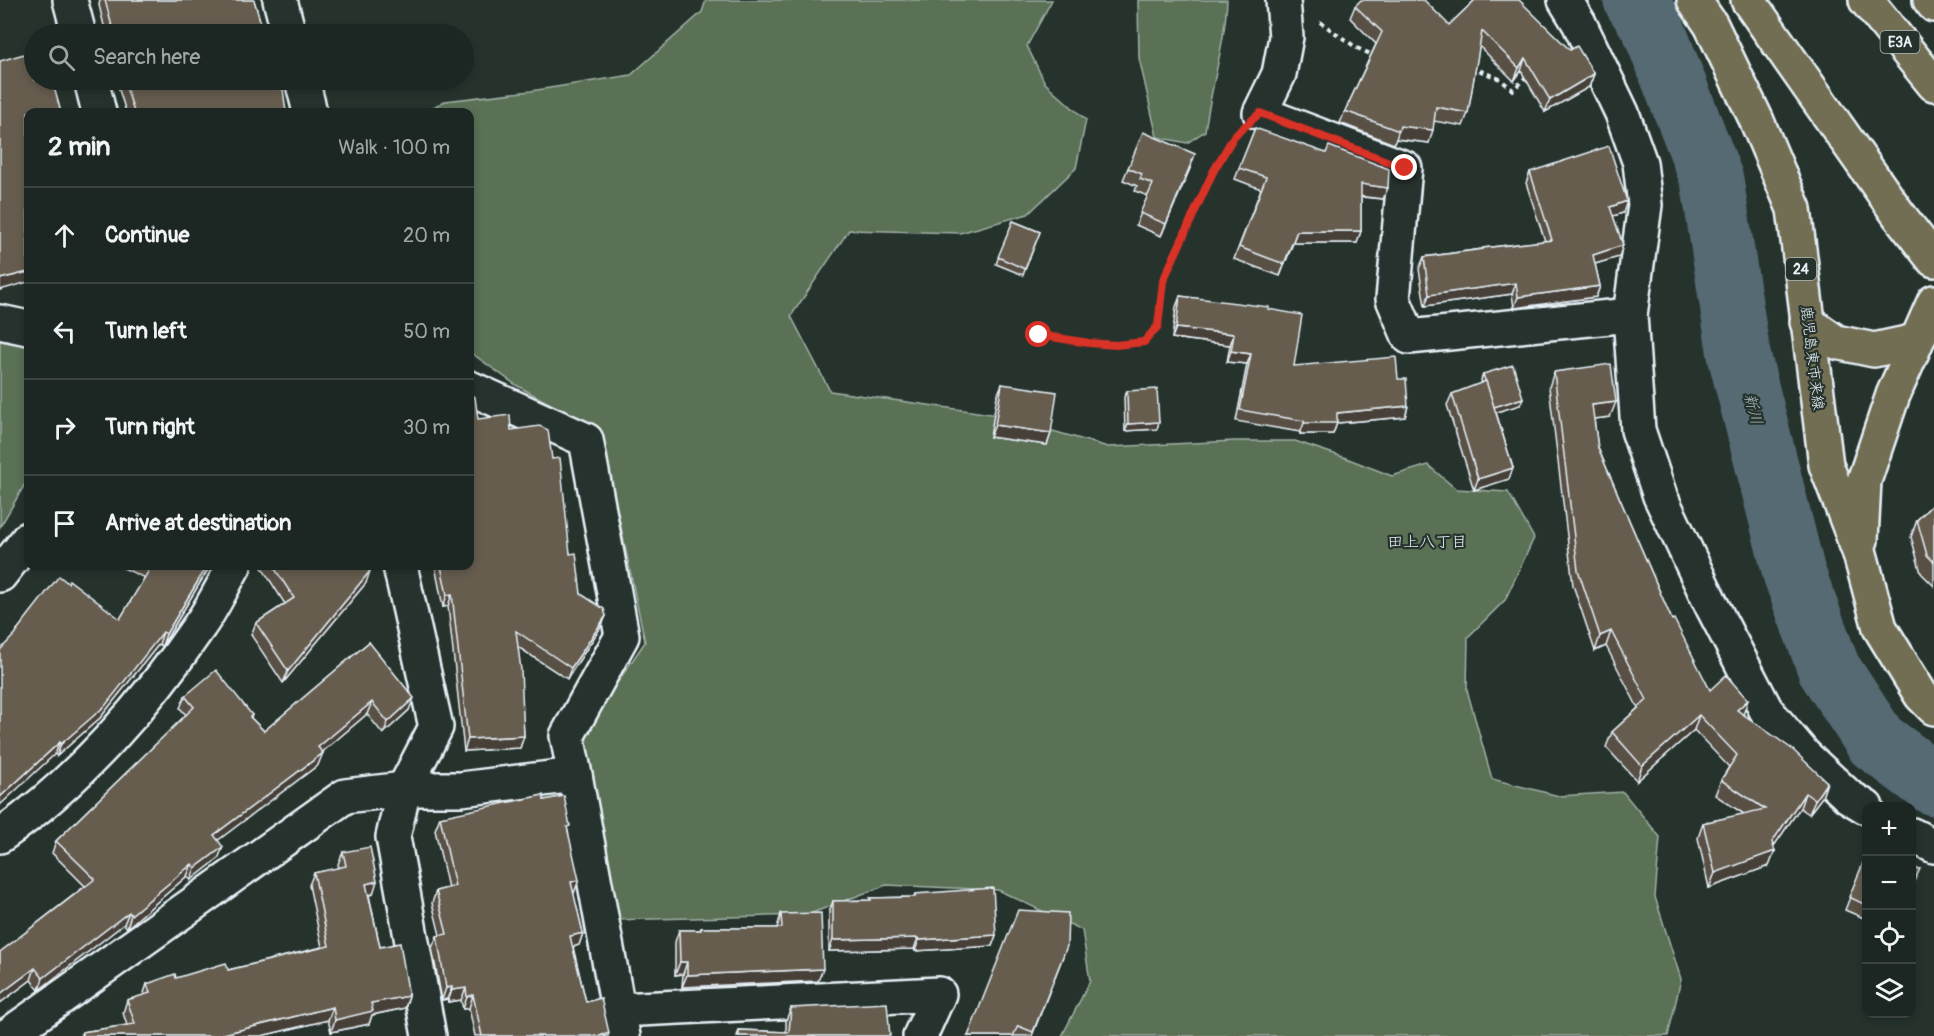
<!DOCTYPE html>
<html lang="en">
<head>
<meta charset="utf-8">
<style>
	:root { --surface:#1c2622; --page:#252e2a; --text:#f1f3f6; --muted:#a0a5a5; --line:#3a4340 }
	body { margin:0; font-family:Pangolin,"Klee One",sans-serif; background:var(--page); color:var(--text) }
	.controls { position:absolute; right:18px; bottom:18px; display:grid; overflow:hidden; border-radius:12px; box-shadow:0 3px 9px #0003 }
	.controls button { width:54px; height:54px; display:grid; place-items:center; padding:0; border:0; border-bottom:2px solid var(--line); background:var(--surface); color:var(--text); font:30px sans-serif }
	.stop { position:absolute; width:18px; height:18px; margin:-14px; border:4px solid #d93025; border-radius:50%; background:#fff }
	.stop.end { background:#d93025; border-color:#fff; box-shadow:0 2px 6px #0008 }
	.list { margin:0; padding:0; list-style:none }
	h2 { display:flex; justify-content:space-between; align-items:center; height:78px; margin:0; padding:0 24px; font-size:26px }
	h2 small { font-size:20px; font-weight:400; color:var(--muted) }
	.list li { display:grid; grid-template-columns:39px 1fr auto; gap:18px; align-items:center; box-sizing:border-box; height:96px; padding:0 24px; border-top:2px solid var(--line) }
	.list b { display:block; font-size:22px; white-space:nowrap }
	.list em { font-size:20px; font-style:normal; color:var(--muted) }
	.icon { flex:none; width:33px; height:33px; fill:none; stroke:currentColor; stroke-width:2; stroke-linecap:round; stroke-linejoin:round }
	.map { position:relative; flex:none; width:1934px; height:1036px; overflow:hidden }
	.search { position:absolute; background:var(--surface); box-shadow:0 3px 9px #0003; left:24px; top:24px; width:450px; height:66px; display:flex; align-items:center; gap:15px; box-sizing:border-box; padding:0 21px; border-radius:33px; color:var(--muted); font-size:22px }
	.panel { position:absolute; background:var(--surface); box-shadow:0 3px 9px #0003; left:24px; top:108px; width:450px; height:462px; border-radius:12px }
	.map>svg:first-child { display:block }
</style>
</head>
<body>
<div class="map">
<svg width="1934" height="1036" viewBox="0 0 1934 1036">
	<rect width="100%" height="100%" fill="#26332d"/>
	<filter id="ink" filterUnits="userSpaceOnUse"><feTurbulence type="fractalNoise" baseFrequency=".0167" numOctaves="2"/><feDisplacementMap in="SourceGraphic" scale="12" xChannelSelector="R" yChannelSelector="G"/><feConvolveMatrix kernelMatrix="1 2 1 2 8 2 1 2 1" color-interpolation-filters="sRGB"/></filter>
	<g filter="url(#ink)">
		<g fill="#5a7156" stroke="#a1b1a7" stroke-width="1.5">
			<polygon points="706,0 1052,0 1027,46 1045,83 1086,120 1076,168 1028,214 960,233 849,230 791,316 830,391 998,415 1108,447 1235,441 1295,441 1346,458 1392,476 1428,465 1456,489 1508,492 1534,538 1505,600 1468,637 1467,690 1492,779 1559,796 1623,792 1660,837 1655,897 1681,979 1668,1036 1062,1036 1090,981 1082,930 998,890 886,885 807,915 613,920 582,734 645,642 601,432 516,385 470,352 470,112 424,112 445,101 531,91 631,75 702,12"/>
			<path d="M1138 0H1227C1225 44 1211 87 1205 131L1187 143 1157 137 1139 58Z"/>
			<polygon points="0,341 28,346 28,479 0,527"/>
		</g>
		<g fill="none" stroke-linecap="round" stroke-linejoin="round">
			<polyline stroke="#556b73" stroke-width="63" points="1635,0 1652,25 1712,180 1739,355 1794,573 1829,669 1876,741 1934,784"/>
			<g stroke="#e8f1f8" stroke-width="38">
				<g id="street">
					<polyline points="70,0 79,34"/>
					<polyline points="280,0 289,34"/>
					<polyline points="1283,0 1286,37 1279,74 1260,113 1405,168 1393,299 1409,337 1630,315"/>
					<polyline points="1565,0 1579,23 1622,113 1640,163 1645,205 1630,315 1638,430 1660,496 1711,604 1766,710 1804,755 1848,796 1866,807"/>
					<polyline points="91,80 99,112"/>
					<polyline points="302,80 310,112"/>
					<polyline points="0,322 28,328"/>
					<polyline points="470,388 586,440 622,636 567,736 575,775"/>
					<polyline points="400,566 436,727 404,789 393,837 429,1036"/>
					<polyline points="0,575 28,539"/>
					<polyline points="1912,835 1934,846"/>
					<path d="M0 836C78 782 147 703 200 625 213 607 223 585 234 566"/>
					<polyline points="619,1010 939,994 920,1036"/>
					<polyline points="7,1036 345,796 404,789 461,789 575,775 623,1036"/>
				</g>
			</g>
			<g stroke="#e8f1f8" stroke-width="38">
				<g id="primary">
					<polyline points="1694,0 1711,25 1756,119 1794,209 1826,465 1860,554 1880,628 1921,695 1934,708"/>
					<polyline points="1807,322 1836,342 1874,350 1916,341"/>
					<polyline points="1861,540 1864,481 1893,395 1934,302"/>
				</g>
			</g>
			<g stroke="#e8f1f8" stroke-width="38">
				<g id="highway">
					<polyline points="1748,0 1899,215 1934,260"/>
					<polyline points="1866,0 1934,84"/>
					<polyline points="1930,0 1934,5"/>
				</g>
			</g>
			<g stroke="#e8f1f8" stroke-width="4" stroke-dasharray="4.5 4.5" stroke-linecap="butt">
				<polyline points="1320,22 1357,48 1375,56"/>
				<polyline points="1471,67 1500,79 1513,90 1528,75"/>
				<polyline points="1039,335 1089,343 1116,345 1144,342 1158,326 1163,281 1175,253 1213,172 1235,135"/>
			</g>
			<use href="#street" stroke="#26332d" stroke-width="33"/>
			<use href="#primary" stroke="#726e52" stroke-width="33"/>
			<use href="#highway" stroke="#726e52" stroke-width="33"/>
		</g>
		<g fill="#585045" stroke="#e8f1f8" stroke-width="1.5">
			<polygon points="100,0 254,0 264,34 106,34 99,5"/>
			<polygon points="1475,0 1594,74 1589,87 1545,112 1521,71 1514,81 1479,46 1468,113 1463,126 1434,121 1429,143 1396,139 1394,144 1340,123 1345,111 1376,44 1350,18 1355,6 1449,25"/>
			<polygon points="116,80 277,80 286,112 126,112"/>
			<polygon points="1255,128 1383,199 1361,197 1361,231 1357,243 1293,243 1280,276 1234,259 1261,189 1235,179"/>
			<polygon points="1191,166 1161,236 1136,225 1148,196 1135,191 1137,186 1123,180 1128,168"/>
			<polygon points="1530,172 1623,213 1613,216 1623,245 1619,257 1595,264 1600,286 1596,297 1514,308 1512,294 1425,306 1419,269 1424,257 1482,249 1483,248 1545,241 1526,183"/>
			<polygon points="1013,221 1040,232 1023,275 996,264"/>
			<polygon points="1180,296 1268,309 1294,366 1398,379 1408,406 1405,417 1337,423 1333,434 1300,434 1300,432 1236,421 1247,364 1227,362 1230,345 1172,338 1176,307"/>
			<polygon points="1554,372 1610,417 1594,419 1598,448 1672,620 1710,690 1743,714 1827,782 1822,797 1809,814 1800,808 1773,847 1775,851 1769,866 1709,888 1698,838 1703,823 1744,814 1715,795 1721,780 1729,767 1694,730 1637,781 1606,747 1612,732 1638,708 1606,646 1595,651 1573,585 1549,387"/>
			<polygon points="1483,374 1520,405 1496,412 1513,468 1509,479 1474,490 1447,405 1452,394 1482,383 1481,380"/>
			<polygon points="1002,384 1051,433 1047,445 990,437 997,396"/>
			<polygon points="1127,391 1159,422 1157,429 1125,431 1124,397"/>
			<polygon points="478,419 511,430 552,459 570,554 581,594 606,616 601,627 567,679 518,647 524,736 520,748 464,751 448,606 443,607 435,566 470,566"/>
			<polygon points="1934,503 1934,586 1921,573 1911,537 1917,520"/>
			<polygon points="119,566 212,566 210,566 162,646 159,644 100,718 57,756 55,754 16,634 17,630 68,583 120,619 145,578"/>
			<polygon points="261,566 363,566 366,583 283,683 251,635 256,623 285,604"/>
			<polygon points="369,642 409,710 383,734 367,714 322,752 318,765 218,840 218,859 191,880 187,876 127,928 124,924 39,990 31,980 0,1003 0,952 85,886 52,853 56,841 186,715 180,708 185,696 252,715 251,718 264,731"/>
			<polygon points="544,800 568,832 574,893 573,893 583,933 579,945 573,947 586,1002 609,1033 608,1036 475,1036 469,1008 463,1009 461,1000 448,1002 447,999 442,1000 432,948 437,936 440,935 432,903 436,891 448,888 435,830 440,817"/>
			<polygon points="343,852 373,894 369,895 380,947 409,996 405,1008 372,1015 369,1024 331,1032 328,1020 261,1036 81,1036 82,1032 127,1025 123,1013 127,1000 143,996 147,984 228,970 322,947 309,885 314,873 339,868 338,864"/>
			<polygon points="1866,856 1866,919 1845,910"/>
			<polygon points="915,894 996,935 992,946 915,951 914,949 829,951 829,912 833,901 870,900 870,898 914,897"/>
			<polygon points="781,914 818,981 682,987 683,974 675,975 675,942 679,930 700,930 701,928 777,928"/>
			<polygon points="1062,959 1032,1036 968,1036"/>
			<polygon points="791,1008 890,1036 737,1036 739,1030 786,1032 786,1020"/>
		</g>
		<g fill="#474138" stroke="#e8f1f8" stroke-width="1.5">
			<polygon points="1525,58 1521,71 1514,81 1519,68"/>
			<polygon points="1594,74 1589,87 1545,112 1550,100"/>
			<polygon points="1400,126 1433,130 1429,143 1396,139"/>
			<polygon points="1195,154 1191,166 1161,236 1166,224"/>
			<polygon points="1361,184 1388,188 1383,199 1357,196"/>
			<polygon points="1627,201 1623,213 1606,218 1610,207"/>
			<polygon points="1297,231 1361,231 1357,243 1293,243 1280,276"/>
			<polygon points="1623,245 1619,257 1588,266 1593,255"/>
			<polygon points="28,272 28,282 0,290 0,279"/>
			<polygon points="1516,283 1512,294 1425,306 1429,295"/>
			<polygon points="1600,286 1596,297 1514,308 1518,297"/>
			<polygon points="1176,328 1234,334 1230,345 1172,338"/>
			<polygon points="1231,351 1251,354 1247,364 1227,362"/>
			<polygon points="1523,398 1520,405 1490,414 1493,407"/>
			<polygon points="1616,402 1610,417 1586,420 1592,405"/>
			<polygon points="1408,406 1405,417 1337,423 1333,434 1300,434 1304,423 1337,413"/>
			<polygon points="1159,422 1157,429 1125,431 1128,424"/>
			<polygon points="995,425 1051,433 1047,445 990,437"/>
			<polygon points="1513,468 1509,479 1474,490 1478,479"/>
			<polygon points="207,566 210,566 162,646 166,634"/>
			<polygon points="370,571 366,583 283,683 288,671"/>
			<polygon points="452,594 448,606 443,607 447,595"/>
			<polygon points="606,616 601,627 567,679 571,668"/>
			<polygon points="1611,631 1606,646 1595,651 1600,636"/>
			<polygon points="163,632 159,644 100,718 57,756 61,744"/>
			<polygon points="414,698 409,710 383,734 388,722"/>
			<polygon points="1748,700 1743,715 1737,710"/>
			<polygon points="372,702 367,714 314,759 318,747"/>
			<polygon points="1699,715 1694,730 1637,781 1642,766"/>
			<polygon points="524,736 520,748 464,751 468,739"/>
			<polygon points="60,742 55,754 0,805 0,797"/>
			<polygon points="323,753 318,765 209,847 214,835"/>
			<polygon points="1827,782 1822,797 1809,814 1815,800"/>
			<polygon points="1805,793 1800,808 1769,853 1775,851 1769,866 1709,888 1715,873 1772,842"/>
			<polygon points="223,847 218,859 191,880 195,868"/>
			<polygon points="192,864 187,876 127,928 131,915"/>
			<polygon points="579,880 574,893 566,894 571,882"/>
			<polygon points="377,881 373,894 362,896 366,884"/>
			<polygon points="129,912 124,924 39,990 43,978"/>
			<polygon points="583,933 579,945 566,949 570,936"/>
			<polygon points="996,935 992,946 915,951 919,940"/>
			<polygon points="918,938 914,949 829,951 833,940"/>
			<polygon points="680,962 687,962 683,974 675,975"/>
			<polygon points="35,968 31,980 0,1003 0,994"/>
			<polygon points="823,969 818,981 682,987 687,975"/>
			<polygon points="452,987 447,999 442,1000 446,988"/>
			<polygon points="466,988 461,1000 448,1002 452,990"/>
			<polygon points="473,995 469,1008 463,1009 467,997"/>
			<polygon points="409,996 405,1008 372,1015 369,1024 331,1032 335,1020 371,1003"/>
			<polygon points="333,1007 328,1020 261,1036 215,1036"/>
		</g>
		<g fill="#665d50" stroke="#e8f1f8" stroke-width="1.5">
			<polygon points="105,0 254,0 264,34 114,34"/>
			<polygon points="1361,0 1424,0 1449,25 1475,0 1519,0 1570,50 1577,46 1594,74 1550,100 1525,58 1519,68 1482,31 1468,113 1436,107 1433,130 1400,126 1399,131 1345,111 1382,32 1355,6"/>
			<polygon points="34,51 34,80 52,80 61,112 28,112 28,272 0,279 0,61"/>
			<polygon points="124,80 277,80 280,89 283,89 286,112 134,112"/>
			<polygon points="1255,128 1326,153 1329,146 1389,169 1388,188 1361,184 1361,231 1297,231 1284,264 1239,247 1266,177 1239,168"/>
			<polygon points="1143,132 1195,154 1166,224 1140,213 1153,184 1140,179 1142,174 1128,168"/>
			<polygon points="1609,146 1627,201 1610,207 1623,245 1593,255 1600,286 1518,297 1516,283 1429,295 1424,257 1483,249 1483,248 1552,240 1530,172"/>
			<polygon points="1013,221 1040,232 1025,269 998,257"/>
			<polygon points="1180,296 1269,307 1268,309 1302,315 1294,366 1396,357 1398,379 1406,379 1408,406 1337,413 1337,423 1304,423 1304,421 1240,410 1251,354 1231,351 1234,334 1176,328"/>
			<polygon points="1611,364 1616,402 1592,405 1598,448 1672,620 1674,619 1710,690 1726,675 1748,700 1737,710 1792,749 1827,782 1815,800 1805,793 1772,842 1775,851 1715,873 1703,823 1765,809 1721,780 1737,755 1699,715 1642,766 1612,732 1647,700 1611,631 1600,636 1578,570 1554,372"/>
			<polygon points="1513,365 1523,398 1494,407 1483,374"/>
			<polygon points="1486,381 1513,468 1478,479 1452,394"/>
			<polygon points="1002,384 1057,392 1051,433 995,425"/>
			<polygon points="1157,389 1159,422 1128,424 1127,391"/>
			<polygon points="470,395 475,397 478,419 510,415 511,430 540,426 548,430 552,459 560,458 570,554 576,553 581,594 604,609 606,616 571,668 516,631 521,670 524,736 468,739 452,594 447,595 441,566 470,566"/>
			<polygon points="1934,503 1934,562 1927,555 1917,520"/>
			<polygon points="148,566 207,566 166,634 163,632 105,706 61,744 60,742 0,797 0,650 18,631 17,630 59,576 68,583 69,580 120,619 151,567"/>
			<polygon points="273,566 363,566 370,571 288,671 256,623 294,598"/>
			<polygon points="369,642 414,698 388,722 372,702 318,747 323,753 214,835 223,847 195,868 192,864 131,915 129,912 43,978 35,968 0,994 0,952 95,879 56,841 194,707 185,696 216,670 252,715 250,717 264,731"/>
			<polygon points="543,795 544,800 564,796 570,826 567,827 579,880 571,882 583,933 570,936 586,1002 601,998 609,1033 599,1036 482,1036 473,995 467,997 466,988 452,990 452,987 446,988 437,936 447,934 436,891 455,886 440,817"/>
			<polygon points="370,847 377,881 366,884 380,947 400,943 409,996 371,1003 373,1011 335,1020 333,1007 215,1036 83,1036 82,1032 135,1024 127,1000 150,993 147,984 175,974 176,978 226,963 228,970 329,946 314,873 346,866 343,852"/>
			<polygon points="1866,856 1866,905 1849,897"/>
			<polygon points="1911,868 1920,869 1911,888"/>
			<polygon points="993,888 996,935 919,940 918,938 833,940 833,901 871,900 870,898 915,897 915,894"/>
			<polygon points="1018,910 1068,913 1067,946 1033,1032 1018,1026 1013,1036 968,1036"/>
			<polygon points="821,913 823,969 687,975 687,962 680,962 679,930 701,930 701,928 782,928 781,914"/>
			<polygon points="887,1003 890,1036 739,1036 739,1030 789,1032 791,1008"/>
		</g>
	</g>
	<g fill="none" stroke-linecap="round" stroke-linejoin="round" filter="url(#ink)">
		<polyline stroke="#d93025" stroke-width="8" points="1039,335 1089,343 1116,345 1144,342 1158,326 1163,281 1213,172 1234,136 1260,113 1405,168"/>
	</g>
	<g text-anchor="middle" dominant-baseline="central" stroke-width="4.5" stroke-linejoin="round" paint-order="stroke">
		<g fill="#26332d" stroke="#aeb8bb" stroke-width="1.5">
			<rect x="1880.5" y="31" width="39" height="22" rx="4.5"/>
			<rect x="1786" y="258" width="30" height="22" rx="4.5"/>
		</g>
		<g font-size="14" font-weight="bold" fill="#e8f1f8">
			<text x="1900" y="42">E3A</text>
			<text x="1801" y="269">24</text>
		</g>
		<g font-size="15" fill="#e8f1f8" stroke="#26332d">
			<text transform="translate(1812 358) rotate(83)">鹿児島東市来線</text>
		</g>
		<g font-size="16" font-style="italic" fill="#adbbc3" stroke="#26332d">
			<text transform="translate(1753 409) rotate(76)">新川</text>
		</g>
		<g font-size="16" fill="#e8f1f8" stroke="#26332d">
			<text x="1427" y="542">田上八丁目</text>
		</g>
	</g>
</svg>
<div class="controls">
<button>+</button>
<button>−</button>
<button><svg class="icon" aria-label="locate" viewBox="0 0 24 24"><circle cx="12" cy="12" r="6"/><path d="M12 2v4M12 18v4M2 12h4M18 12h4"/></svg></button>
<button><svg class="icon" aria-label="layers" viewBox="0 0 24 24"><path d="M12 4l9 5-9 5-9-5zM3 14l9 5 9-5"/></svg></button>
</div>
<div class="stop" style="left:1039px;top:335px"></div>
<div class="stop end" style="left:1405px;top:168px"></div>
<div class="search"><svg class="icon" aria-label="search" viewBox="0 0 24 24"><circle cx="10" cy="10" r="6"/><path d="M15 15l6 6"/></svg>Search here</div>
<section class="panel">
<h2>2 min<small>Walk · 100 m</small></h2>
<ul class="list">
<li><svg class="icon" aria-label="ahead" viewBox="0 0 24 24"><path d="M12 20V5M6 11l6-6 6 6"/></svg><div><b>Continue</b></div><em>20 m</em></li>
<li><svg class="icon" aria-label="left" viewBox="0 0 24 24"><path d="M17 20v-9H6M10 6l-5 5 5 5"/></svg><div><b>Turn left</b></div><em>50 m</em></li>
<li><svg class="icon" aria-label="right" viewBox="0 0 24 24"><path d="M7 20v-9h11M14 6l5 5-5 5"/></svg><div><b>Turn right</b></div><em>30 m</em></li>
<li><svg class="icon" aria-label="arrive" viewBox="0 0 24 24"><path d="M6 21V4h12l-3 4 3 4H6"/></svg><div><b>Arrive at destination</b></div></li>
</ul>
</section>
</div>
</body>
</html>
